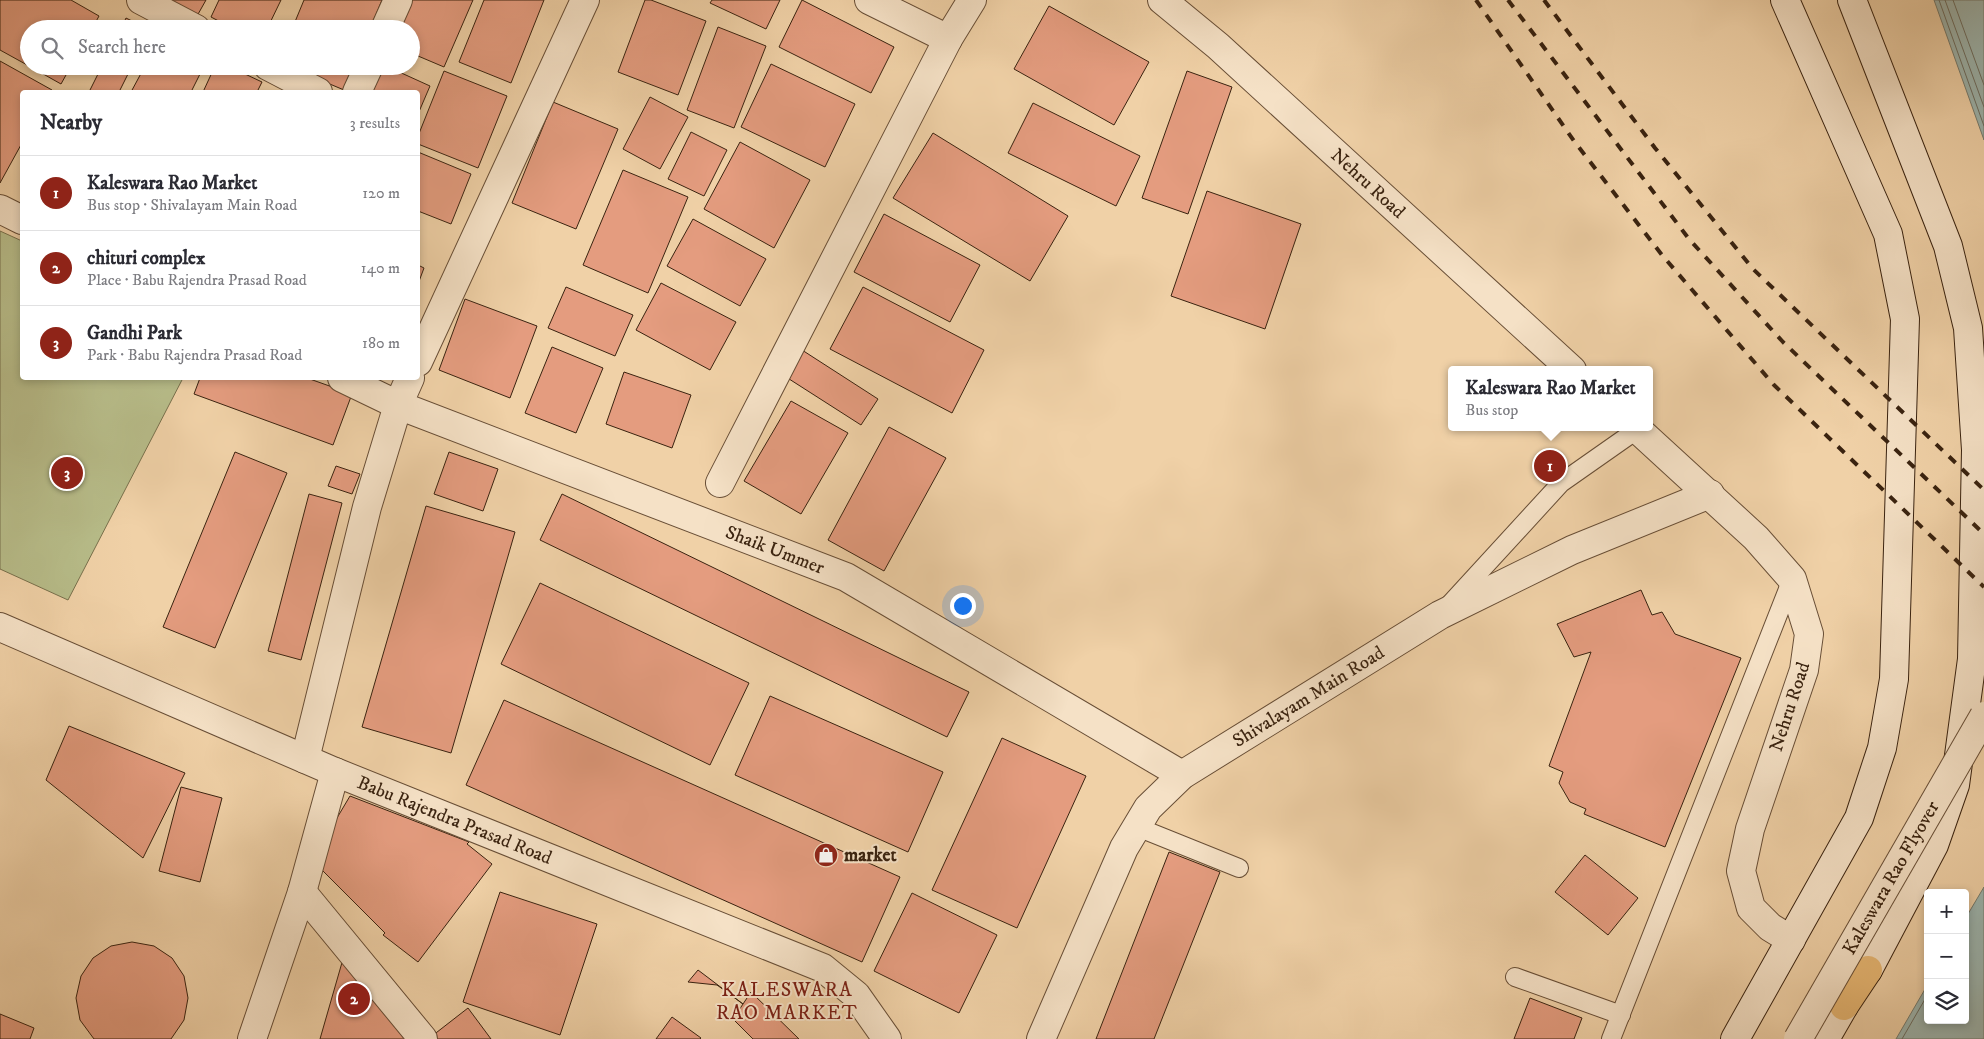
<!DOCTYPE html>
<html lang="en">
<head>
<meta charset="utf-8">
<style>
	:root { --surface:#fff; --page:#f7f7f7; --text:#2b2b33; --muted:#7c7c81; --line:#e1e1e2; --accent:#8f2418 }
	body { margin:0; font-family:"IM FELL DW Pica",serif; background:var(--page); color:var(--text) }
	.controls { position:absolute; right:15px; bottom:15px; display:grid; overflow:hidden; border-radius:5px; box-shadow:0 2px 8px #0003 }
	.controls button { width:45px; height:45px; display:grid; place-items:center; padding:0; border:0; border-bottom:1px solid var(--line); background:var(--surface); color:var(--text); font:25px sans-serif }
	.you { position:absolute; left:962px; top:605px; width:18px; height:18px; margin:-12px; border:4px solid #fff; border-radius:50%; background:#1a73e8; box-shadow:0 0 0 8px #1a73e833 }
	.badge { display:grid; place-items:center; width:32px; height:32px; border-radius:50%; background:var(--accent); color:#fff; font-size:16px; font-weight:700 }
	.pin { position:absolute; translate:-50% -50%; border:2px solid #fff; box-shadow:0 1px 5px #0006 }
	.popup { position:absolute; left:1448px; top:366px; width:205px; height:65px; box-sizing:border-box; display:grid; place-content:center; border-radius:5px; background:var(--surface); filter:drop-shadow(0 1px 4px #0005); font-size:16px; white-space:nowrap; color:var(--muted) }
	.popup b { font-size:19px; color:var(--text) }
	.popup::after { content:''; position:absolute; left:50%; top:100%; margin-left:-10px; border:10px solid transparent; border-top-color:var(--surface) }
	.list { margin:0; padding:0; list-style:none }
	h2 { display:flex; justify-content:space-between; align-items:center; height:65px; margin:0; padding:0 20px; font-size:21px }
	h2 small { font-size:16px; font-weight:400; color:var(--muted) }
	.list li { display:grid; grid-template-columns:32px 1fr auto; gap:15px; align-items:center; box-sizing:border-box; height:75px; padding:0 20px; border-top:1px solid var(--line) }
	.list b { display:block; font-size:19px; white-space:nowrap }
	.list p { margin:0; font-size:16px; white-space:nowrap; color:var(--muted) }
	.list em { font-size:16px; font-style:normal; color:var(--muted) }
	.icon { flex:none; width:28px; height:28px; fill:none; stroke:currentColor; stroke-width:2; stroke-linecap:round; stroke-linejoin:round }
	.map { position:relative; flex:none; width:1984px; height:1039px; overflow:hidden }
	.search { position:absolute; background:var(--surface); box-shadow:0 2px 8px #0003; left:20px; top:20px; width:400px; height:55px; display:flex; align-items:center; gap:12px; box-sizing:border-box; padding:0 18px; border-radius:28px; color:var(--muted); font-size:19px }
	.panel { position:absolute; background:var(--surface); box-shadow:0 2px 8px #0003; left:20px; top:90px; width:400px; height:290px; border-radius:5px }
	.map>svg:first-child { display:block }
</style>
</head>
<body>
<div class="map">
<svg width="1984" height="1039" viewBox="0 0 1984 1039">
	<rect width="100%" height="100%" fill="#f0d1a7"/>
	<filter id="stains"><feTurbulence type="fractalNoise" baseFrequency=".004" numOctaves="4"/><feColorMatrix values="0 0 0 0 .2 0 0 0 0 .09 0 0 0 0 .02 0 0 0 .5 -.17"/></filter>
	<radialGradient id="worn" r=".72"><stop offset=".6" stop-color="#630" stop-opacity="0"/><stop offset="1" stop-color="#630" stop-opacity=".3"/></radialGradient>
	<polygon fill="#b7bc89" stroke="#78704c" points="0,231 22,241 22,378 183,378 68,600 0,569"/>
	<g fill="#9cb5af" stroke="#757b6f">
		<polygon points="1934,0 1984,0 1984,140"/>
		<polygon points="1984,887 1984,1039 1896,1039 1928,984 1928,1020 1965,1020 1965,919"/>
	</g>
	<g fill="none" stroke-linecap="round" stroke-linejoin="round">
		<g stroke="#6b6c60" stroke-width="1">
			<polyline points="1939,0 1984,126"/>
			<polyline points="1945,0 1984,107"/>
			<polyline points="1953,0 1984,85"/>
			<polyline points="1902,1039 1928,994"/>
		</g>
	</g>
	<g fill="#e49c7f" stroke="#3a2310">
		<polygon points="0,0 71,0 99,16 92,29 29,29 29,66 0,50"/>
		<polygon points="168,0 206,0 197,16"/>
		<polygon points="219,0 281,0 267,29 234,29 211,17"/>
		<polygon points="304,0 382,0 370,29 292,29"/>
		<polygon points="405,0 473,0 444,67 411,53 411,29 393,29"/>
		<polygon points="484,0 544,0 511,83 459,62"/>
		<polygon points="645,0 651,0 706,21 678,95 618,72"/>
		<polygon points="712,0 780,0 766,29 710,3"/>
		<polygon points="802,0 894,47 871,93 779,47"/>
		<polygon points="1049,6 1149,62 1114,125 1014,69"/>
		<polygon points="126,18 148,29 121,29"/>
		<polygon points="718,27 766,46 734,128 687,110"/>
		<polygon points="0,61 52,90 50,92 22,92 22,143 0,183"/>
		<polygon points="771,64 855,104 825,167 741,127"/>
		<polygon points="29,66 71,66 61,84"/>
		<polygon points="102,66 132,66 119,92 89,92"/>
		<polygon points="145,66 204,66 191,92 131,92"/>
		<polygon points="215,66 228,66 262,82 257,92 203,92"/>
		<polygon points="287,66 354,66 344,90"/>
		<polygon points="378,66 386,66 430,86 418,114 418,92 367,92"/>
		<polygon points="444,71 507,96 478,168 418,144 418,136"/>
		<polygon points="1187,71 1232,87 1188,214 1142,198"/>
		<polygon points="650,97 688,117 660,169 623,149"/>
		<polygon points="553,102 618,129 576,229 512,203"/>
		<polygon points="1033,103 1140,156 1116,206 1008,153"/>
		<polygon points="691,132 727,150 704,196 668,179"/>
		<polygon points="933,133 1068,216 1030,281 893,198"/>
		<polygon points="740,142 810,180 774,248 704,209"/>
		<polygon points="418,152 471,174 451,224 418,211"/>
		<polygon points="623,170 688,197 648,293 583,265"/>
		<polygon points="1207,191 1301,224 1265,329 1171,296"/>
		<polygon points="884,214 980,265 950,322 854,272"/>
		<polygon points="693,219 766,259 740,306 667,266"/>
		<polygon points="418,265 424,268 418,284"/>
		<polygon points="661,283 736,322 710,370 636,330"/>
		<polygon points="566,287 633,315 615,356 548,328"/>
		<polygon points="863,287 984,350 952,413 830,349"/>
		<polygon points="465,299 537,326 510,398 439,370"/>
		<polygon points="552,347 603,368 576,433 525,413"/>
		<polygon points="802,350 878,399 861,425 786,377"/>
		<polygon points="624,372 691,395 672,448 606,424"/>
		<polygon points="200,378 307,378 352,394 333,445 194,394"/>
		<polygon points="791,401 848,433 801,514 744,481"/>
		<polygon points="889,427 946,458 884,571 828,540"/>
		<polygon points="235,452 287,473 215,648 163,627"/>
		<polygon points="449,452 498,469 483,511 434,494"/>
		<polygon points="336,466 360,474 352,494 328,486"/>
		<polygon points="309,494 342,503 301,660 268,651"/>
		<polygon points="562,494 969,692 947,737 540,540"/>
		<polygon points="426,506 515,532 451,753 362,727"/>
		<polygon points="540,583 749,683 710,765 501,664"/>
		<polygon points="1641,590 1652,615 1662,612 1675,634 1741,658 1665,847 1584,814 1586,809 1570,802 1559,783 1563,772 1549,766 1591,652 1574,657 1557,624"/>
		<polygon points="770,696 943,772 908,852 735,775"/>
		<polygon points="504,700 900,877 862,962 466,785"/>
		<polygon points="69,726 185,773 143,858 46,780"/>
		<polygon points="1002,738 1086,776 1017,928 932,890"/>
		<polygon points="181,787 222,798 200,882 159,871"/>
		<polygon points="350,796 469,842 467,844 492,864 418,962 383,935 385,933 312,860"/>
		<polygon points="1169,852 1220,872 1154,1039 1096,1039"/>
		<polygon points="1585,855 1638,898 1608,935 1555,892"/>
		<polygon points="500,892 597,924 560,1035 463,1002"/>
		<polygon points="912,893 997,935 959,1013 874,971"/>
		<polygon points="132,942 154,946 172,958 184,976 188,998 184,1020 171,1039 94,1039 80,1020 76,998 81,976 93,958 111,946"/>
		<polygon points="343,959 409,1039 320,1039"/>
		<polygon points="698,970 743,1004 717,985 688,982"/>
		<polygon points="751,992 799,1039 753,1039 733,1019"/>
		<polygon points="1530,998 1582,1018 1574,1039 1514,1039"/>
		<polygon points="468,1008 491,1039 434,1039 432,1036"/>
		<polygon points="0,1014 34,1028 30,1039 0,1039"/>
		<polygon points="672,1017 701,1038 700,1039 656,1039"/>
	</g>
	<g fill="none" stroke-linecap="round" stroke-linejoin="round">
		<g stroke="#684e36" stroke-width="20">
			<g id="service">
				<polyline points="1450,604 1561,483 1638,429"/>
				<polyline points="1137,827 1239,868"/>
				<polyline points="1515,977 1621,1015"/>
				<polyline points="1611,1039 1792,579"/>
			</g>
		</g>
		<g stroke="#684e36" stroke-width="30">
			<g id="minor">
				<polyline points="141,0 196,29"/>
				<polyline points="869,0 948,39"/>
				<polyline points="385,29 398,0"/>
				<polyline points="268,66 318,92"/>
				<polyline points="357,92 369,66"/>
				<polyline points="0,209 22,220"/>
				<polyline points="418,362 585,0"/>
				<path id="s1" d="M342 378 398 405 846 577 1182 775"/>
				<polyline points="720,483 948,39 972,0"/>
				<polyline points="305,759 367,507 398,405 410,378"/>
				<polyline points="302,892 423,1039"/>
				<polyline points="252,1039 302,892 335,772"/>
			</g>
		</g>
		<g stroke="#684e36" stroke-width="30">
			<g id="tertiary">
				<path id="s2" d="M1162 0 1218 46 1572 370"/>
				<polyline points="1635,427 1756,538 1792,579 1809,634 1804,670 1750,829 1741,871 1751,908 1770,927 1791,940"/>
				<path id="s3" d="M0 627 335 772 823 968 856 995 887 1039"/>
				<path id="s4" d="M1041 1039 1124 848 1148 808 1182 775 1440 615 1572 550 1710 494"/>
			</g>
		</g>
		<g stroke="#3a2310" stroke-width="30">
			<g id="secondary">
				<polyline points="1852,0 1948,246 1968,328 1976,450 1972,659 1955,785 1934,845 1868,970"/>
				<polyline points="1735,1039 1859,818 1882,748 1894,679 1905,319 1888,234 1785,0"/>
				<polyline points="1825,1039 1844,1006"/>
			</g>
		</g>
		<g stroke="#3a2310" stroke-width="30">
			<polyline id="primary" points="1844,1006 1868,970"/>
		</g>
		<use href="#service" stroke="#f5e1c6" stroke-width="18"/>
		<use href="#minor" stroke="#f5e1c6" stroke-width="28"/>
		<use href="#tertiary" stroke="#f5e1c6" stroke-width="28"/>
		<use href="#secondary" stroke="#f5e1c6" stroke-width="28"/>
		<use href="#primary" stroke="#e8b874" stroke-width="28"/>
		<g stroke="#3a2310" stroke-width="4" stroke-dasharray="9 9" stroke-linecap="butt">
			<polyline points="1476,0 1574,141 1662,255 1774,385 1984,587"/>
			<polyline points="1508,0 1689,239 1783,342 1984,534"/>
			<polyline points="1544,0 1655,148 1753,269 1984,490"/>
		</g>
		<g stroke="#684e36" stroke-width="30" stroke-linecap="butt">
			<g id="tertiary-bridge">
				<path id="s5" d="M1798 1039 1984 716"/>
			</g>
		</g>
		<use href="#tertiary-bridge" stroke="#f5e1c6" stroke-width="28"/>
	</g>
	<defs>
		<g id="shop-disc" transform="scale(1.25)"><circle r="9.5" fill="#8f2418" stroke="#f5e1c6"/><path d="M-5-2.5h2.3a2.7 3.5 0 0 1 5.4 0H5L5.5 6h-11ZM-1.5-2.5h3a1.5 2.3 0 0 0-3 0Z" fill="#fff"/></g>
	</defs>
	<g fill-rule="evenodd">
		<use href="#shop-disc" x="826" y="855"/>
	</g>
	<g text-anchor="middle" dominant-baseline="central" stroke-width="4" stroke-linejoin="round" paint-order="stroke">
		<g font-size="19" fill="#3a2310" stroke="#f5e1c6">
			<text stroke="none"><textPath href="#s2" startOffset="276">Nehru Road</textPath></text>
			<text stroke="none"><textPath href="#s1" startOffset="466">Shaik Ummer</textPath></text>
			<text stroke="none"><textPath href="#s4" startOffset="451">Shivalayam Main Road</textPath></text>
			<text transform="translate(1790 707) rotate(-72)">Nehru Road</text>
			<text stroke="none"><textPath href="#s3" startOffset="494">Babu Rajendra Prasad Road</textPath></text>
			<text stroke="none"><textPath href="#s5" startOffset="186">Kaleswara Rao Flyover</textPath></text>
		</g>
		<g font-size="19" font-weight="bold" fill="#3a2310" stroke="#f5e1c6" text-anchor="start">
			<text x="844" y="855">market</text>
		</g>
		<g font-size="20" letter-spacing="1" fill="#7a1f14" stroke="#f5e1c6">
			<text x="787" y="990">KALESWARA<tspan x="787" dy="23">RAO MARKET</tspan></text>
		</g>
	</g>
	<rect width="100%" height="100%" filter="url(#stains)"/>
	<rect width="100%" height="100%" fill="url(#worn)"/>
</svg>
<div class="controls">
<button>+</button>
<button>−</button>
<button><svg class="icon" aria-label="layers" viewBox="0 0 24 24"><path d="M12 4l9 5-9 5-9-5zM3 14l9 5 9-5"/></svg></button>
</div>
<div class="you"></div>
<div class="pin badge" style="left:1550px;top:466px">1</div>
<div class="popup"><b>Kaleswara Rao Market</b>Bus stop</div>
<div class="pin badge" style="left:354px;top:999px">2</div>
<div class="pin badge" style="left:67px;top:473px">3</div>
<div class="search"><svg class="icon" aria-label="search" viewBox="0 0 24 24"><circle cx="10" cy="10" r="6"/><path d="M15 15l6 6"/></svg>Search here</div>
<section class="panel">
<h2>Nearby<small>3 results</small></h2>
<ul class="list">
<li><span class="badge">1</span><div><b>Kaleswara Rao Market</b><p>Bus stop · Shivalayam Main Road</p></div><em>120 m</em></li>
<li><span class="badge">2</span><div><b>chituri complex</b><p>Place · Babu Rajendra Prasad Road</p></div><em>140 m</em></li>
<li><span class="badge">3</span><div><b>Gandhi Park</b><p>Park · Babu Rajendra Prasad Road</p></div><em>180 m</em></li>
</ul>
</section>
</div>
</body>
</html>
